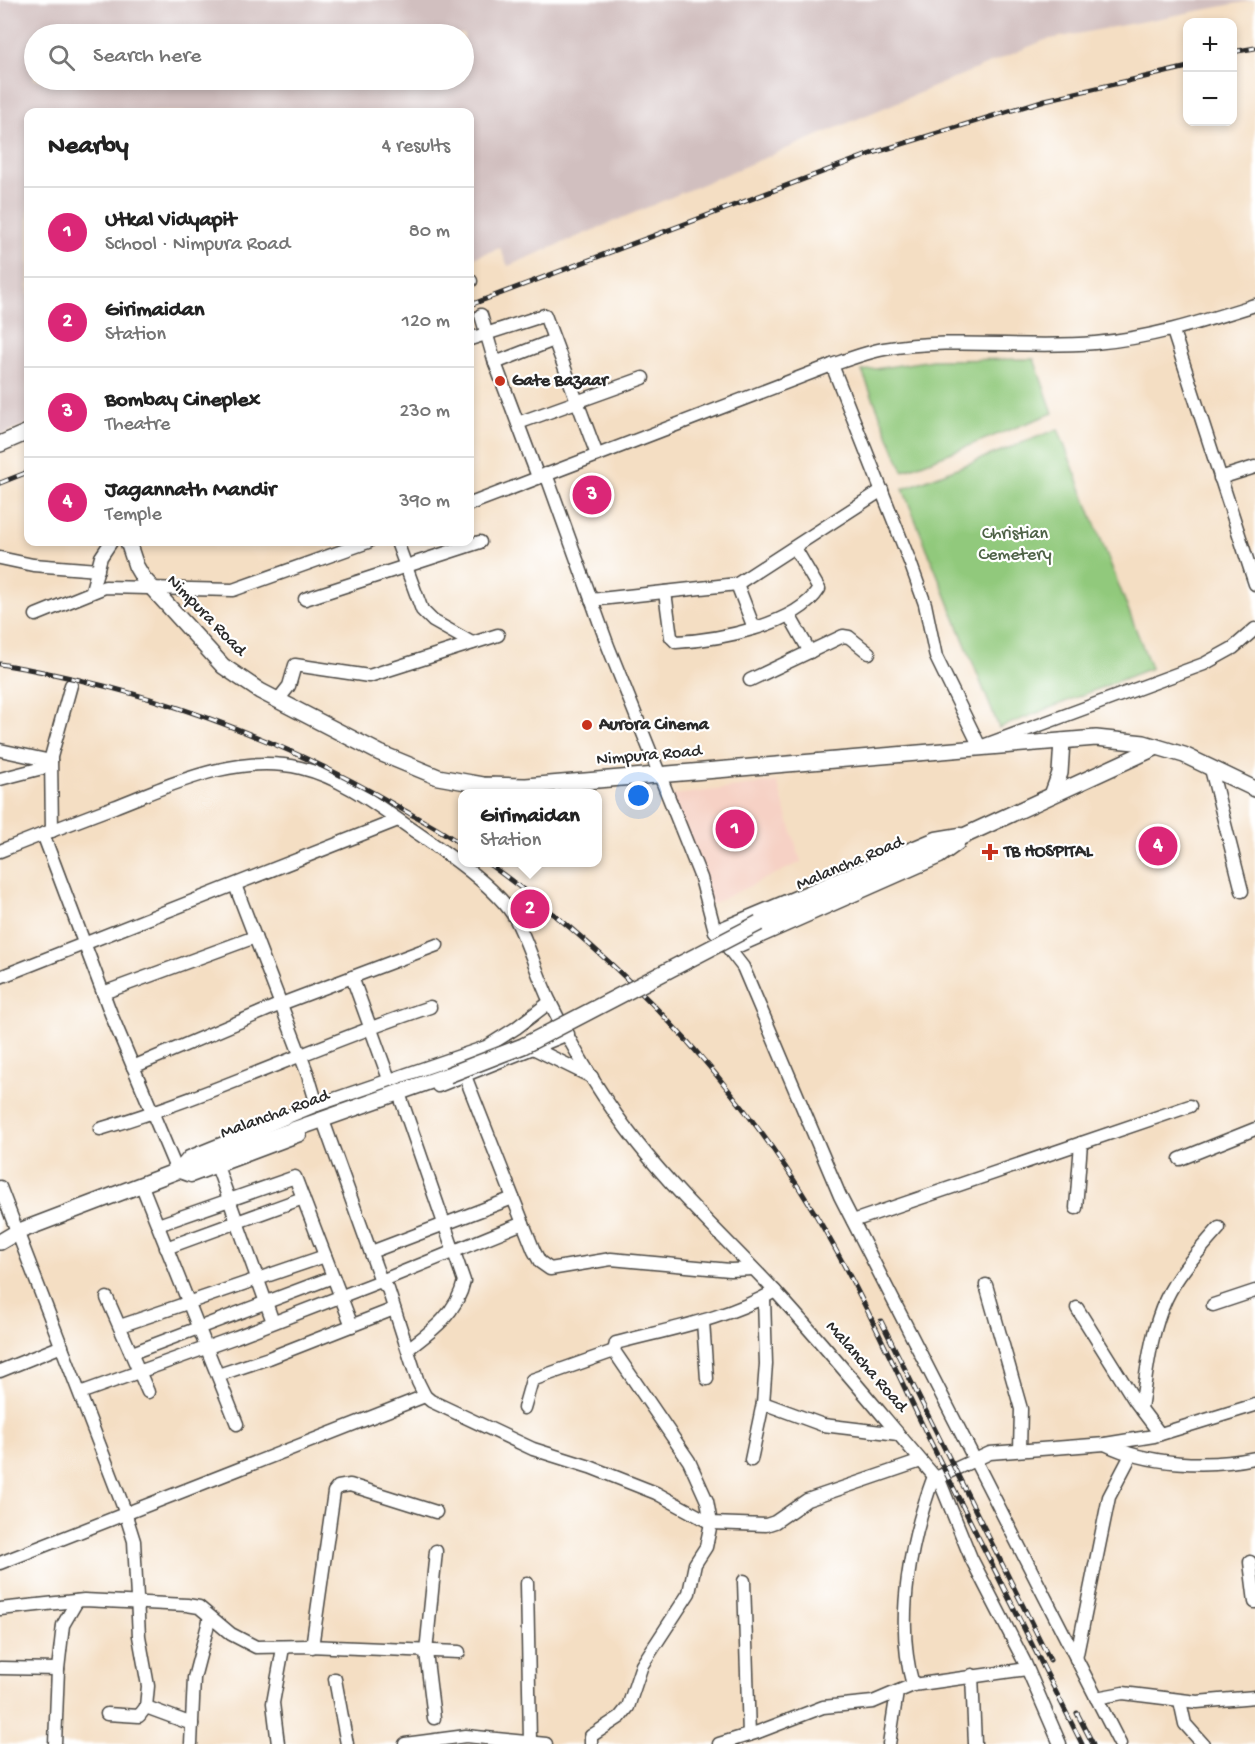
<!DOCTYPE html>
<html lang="en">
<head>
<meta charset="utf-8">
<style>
	:root { --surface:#fff; --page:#f6f6f6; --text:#222; --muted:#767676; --line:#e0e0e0; --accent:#db2777 }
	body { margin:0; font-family:"Gochi Hand",sans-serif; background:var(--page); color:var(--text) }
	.controls { position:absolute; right:18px; top:18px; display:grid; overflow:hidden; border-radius:12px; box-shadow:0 3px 9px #0003 }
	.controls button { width:54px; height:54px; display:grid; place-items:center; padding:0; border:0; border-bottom:2px solid var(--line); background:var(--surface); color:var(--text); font:30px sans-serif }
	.you { position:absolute; left:639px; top:796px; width:21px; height:21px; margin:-15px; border:4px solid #fff; border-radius:50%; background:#1a73e8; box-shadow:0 0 0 9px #1a73e833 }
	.badge { display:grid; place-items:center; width:39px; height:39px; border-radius:50%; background:var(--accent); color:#fff; font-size:20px; font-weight:700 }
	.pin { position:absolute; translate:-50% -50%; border:3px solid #fff; box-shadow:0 2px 6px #0006 }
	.popup { position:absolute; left:458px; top:789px; width:144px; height:78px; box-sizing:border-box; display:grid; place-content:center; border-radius:12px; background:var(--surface); filter:drop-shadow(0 2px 4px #0005); font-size:20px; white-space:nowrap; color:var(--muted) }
	.popup b { font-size:22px; color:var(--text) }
	.popup::after { content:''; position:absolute; left:50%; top:100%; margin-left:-12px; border:12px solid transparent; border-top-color:var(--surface) }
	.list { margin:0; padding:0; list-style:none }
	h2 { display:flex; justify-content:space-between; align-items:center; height:78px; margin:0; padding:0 24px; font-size:26px }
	h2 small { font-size:20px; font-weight:400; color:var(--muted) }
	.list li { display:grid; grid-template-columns:39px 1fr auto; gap:18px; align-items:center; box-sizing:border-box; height:90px; padding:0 24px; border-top:2px solid var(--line) }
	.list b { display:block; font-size:22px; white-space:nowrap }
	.list p { margin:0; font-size:20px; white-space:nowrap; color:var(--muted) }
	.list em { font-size:20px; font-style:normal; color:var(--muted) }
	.icon { flex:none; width:33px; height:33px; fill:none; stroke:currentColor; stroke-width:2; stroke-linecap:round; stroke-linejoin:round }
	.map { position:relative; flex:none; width:1255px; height:1744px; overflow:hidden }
	.search { position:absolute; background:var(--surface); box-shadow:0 3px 9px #0003; left:24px; top:24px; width:450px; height:66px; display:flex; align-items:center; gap:15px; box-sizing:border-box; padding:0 21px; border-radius:33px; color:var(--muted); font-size:22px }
	.panel { position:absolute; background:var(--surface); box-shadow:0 3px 9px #0003; left:24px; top:108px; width:450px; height:438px; border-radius:12px }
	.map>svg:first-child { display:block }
</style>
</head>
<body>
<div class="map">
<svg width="1255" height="1744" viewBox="0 0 1255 1744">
	<rect width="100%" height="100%" fill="#fff"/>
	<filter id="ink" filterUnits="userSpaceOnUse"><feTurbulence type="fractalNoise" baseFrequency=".0167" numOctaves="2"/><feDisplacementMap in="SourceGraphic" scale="12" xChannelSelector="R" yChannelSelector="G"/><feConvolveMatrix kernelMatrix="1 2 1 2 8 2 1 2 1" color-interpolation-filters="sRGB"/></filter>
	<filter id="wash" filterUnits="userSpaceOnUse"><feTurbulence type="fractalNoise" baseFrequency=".008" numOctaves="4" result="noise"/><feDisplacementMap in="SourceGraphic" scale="24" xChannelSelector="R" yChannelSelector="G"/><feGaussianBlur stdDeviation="1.35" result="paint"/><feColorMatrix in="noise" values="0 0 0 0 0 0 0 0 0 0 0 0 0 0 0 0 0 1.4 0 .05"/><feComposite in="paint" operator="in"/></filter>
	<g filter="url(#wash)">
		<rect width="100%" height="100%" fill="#f4dec3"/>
		<polygon fill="#f6d1c5" points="777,782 801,862 703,908 668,796"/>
		<path fill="#d1bfbf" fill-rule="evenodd" d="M0 0H1255L1045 40 508 266 500 248 470 259V112H28V424L0 435ZM34 34H464V80H34Z"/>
		<g fill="#91c97c" stroke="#5e7a54" stroke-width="1.5">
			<polygon points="1034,359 1053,413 903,471 862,371 932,360"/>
			<polygon points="1058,429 1151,668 999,728 903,489"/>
		</g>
	</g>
	<g filter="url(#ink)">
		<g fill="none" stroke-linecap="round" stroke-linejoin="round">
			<g stroke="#494642" stroke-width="15">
				<g id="minor">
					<polyline points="470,280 471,281"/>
					<polyline points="481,315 495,363 538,477"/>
					<polyline points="1173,331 1255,584"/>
					<polyline points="470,339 545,315 597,455"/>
					<polyline points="495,363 554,340"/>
					<polyline points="832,365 910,562 925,604 936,657 980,747 1204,664 1233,648 1255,629"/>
					<polyline points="518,423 643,378"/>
					<polyline points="546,474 608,646 701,878 715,931 743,967 840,1196 1120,1744"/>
					<polyline points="1220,478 1255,467"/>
					<path d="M470 504 832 365C849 359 867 352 884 349 954 337 1025 349 1095 343 1152 338 1201 322 1255 305"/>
					<polyline points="397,542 422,610 433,621 472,643"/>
					<polyline points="0,558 33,565 98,570"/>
					<polyline points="737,584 754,628"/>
					<polyline points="92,590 101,557 111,542"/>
					<path d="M665 592 671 637 676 642C716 640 796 626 819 589L795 548"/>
					<polyline points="305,599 480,542"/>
					<polyline points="591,600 737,584 882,490"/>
					<polyline points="36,615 105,587 233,590 368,542"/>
					<polyline points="789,615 810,652"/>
					<polyline points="750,680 843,636 849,637 869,653"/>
					<polyline points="278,700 289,686 295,665 369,676 498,635"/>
					<polyline points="0,750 51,761"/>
					<polyline points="1211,769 1242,891"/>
					<polyline points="0,779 50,766"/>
					<polyline points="52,831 51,757 71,685"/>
					<polyline points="43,834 111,1014 177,1171 191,1176 300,1135"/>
					<path d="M0 851C38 836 76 821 114 807 173 784 236 753 301 768 343 778 378 806 413 830 443 851 497 887 515 918 529 944 537 975 550 1002 574 1051 604 1101 638 1144 679 1196 729 1242 774 1290 829 1350 881 1414 934 1476L938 1477 990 1453 1105 1444 1154 1436 1255 1405"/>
					<polyline points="235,885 308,1075 317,1105"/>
					<polyline points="715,931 936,838 960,834"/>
					<polyline points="732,949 940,857 958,844"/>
					<polyline points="0,977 398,820"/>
					<polyline points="352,977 389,1079"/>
					<polyline points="103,993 255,937"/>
					<polyline points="535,1049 592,1077"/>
					<polyline points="133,1067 281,1004 437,945"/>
					<polyline points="465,1076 534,1251 540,1262 550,1269 611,1259 730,1270 753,1269"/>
					<polyline points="438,1086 568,1034"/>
					<path d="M401 1099 464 1281C457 1313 432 1331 408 1349"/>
					<polyline points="325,1126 381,1281 523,1223"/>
					<path d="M100 1129C212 1096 318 1044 430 1007"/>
					<polyline points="1180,1159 1255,1129"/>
					<polyline points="217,1166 273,1322"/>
					<polyline points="178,1170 189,1157 317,1105 486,1047 516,1028 550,1002"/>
					<polyline points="142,1186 237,1424"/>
					<polyline points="0,1187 123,1506 134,1541 139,1636 148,1686 146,1707 139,1716 107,1714"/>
					<polyline points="1076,1208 1081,1143"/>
					<polyline points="853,1221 1190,1106"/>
					<polyline points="158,1225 295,1177 352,1326"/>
					<polyline points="166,1248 303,1198"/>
					<polyline points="371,1252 513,1198"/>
					<polyline points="986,1285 1021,1409 1020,1450"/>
					<polyline points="107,1298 148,1392"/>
					<polyline points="1213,1305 1255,1291"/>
					<polyline points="1077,1308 1135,1401 1160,1434"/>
					<polyline points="703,1321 707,1379"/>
					<polyline points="120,1326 325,1256"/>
					<polyline points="132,1353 333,1277"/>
					<polyline points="0,1371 62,1346"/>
					<polyline points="218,1375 269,1358 394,1309"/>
					<polyline points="80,1393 236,1337 381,1281 388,1289 418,1382 425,1396 431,1401 533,1449 590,1467 656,1493 711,1523 766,1525 775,1522 807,1500 921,1461"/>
					<polyline points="763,1403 823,1425 898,1434"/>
					<polyline points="524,1408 532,1380 614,1351"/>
					<path d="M1141 1408C1147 1372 1150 1333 1166 1299 1178 1273 1200 1250 1219 1228"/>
					<path d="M1105 1444C1148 1465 1208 1468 1255 1458"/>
					<polyline points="751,1460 763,1403 766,1364 764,1298"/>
					<polyline points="938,1477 971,1558 1024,1661 1060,1744"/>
					<polyline points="1250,1562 1255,1602"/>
					<polyline points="0,1563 425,1396"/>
					<polyline points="744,1581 749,1735"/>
					<polyline points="527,1583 530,1741"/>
					<polyline points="0,1609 84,1600 187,1605 199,1607 231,1634 256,1647 308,1646 459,1652"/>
					<polyline points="312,1647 334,1492 338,1487 350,1485 436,1512"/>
					<polyline points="1076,1659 1109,1497 1131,1455"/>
					<polyline points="0,1668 58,1669"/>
					<polyline points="972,1675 975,1744"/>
					<polyline points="335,1679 347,1744"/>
					<path d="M913 1685C894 1619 911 1538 934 1476"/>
					<polyline points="1096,1698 1123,1693 1197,1702 1255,1697"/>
					<polyline points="1180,1701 1185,1724 1203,1744"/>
					<polyline points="146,1707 192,1724"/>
					<polyline points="434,1718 426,1652 436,1551"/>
					<polyline points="55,1744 58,1669 63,1625 77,1601"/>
					<polyline points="191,1744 194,1678 210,1617"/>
					<polyline points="278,1744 273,1703 283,1648"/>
					<polyline points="405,1744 466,1736 546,1744"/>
					<path d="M591 1744V1736L620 1717 628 1707 642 1665 689 1593 695 1564 706 1547 711 1523 707 1501 689 1461 614 1351 616 1343C669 1329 727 1319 775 1291"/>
					<polyline points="719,1744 758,1732 823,1707 873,1702 913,1685 1027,1669"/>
					<polyline points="889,1744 897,1692"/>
				</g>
			</g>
			<g stroke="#494642" stroke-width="18">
				<g id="major">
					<polyline points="0,444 28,432"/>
					<polyline points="128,542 136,566 143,578 223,666 260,691 380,753 438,777 483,785 526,786 1096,738 1144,743 1184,755 1255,789"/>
					<polyline points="1052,795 1060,773 1062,741"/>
					<polyline points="759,923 942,846 1157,747"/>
					<polyline points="0,1242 17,1232 177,1171 448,1075"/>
				</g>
			</g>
			<use href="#minor" stroke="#fff" stroke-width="12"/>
			<use href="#major" stroke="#fff" stroke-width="15"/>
			<g stroke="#2b2b2b" stroke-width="5">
				<g id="rail">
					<polyline points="1232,52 1255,48"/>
					<polyline points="470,305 873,153 1045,100 1188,67"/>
					<polyline points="0,483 28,472"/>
					<path d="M0 664C140 687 278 736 400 808 421 820 443 831 462 845"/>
					<path d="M486 862C618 957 730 1073 814 1212 864 1295 902 1386 946 1473 991 1563 1037 1653 1082 1744"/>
					<polyline points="881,1321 1050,1660"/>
					<polyline points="1077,1713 1093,1744"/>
				</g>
			</g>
			<use href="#rail" stroke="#fff" stroke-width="3" stroke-dasharray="9" stroke-linecap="butt"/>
			<g stroke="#494642" stroke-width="18" stroke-linecap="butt">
				<polyline id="major-bridge" points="448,1075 523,1046 759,923"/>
			</g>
			<use href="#major-bridge" stroke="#fff" stroke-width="15"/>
		</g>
	</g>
	<g fill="#c8321e" stroke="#fff" stroke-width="2">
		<circle cx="500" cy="381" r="6"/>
		<circle cx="587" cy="725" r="6"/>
		<path d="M987 843h6v6h6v6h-6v6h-6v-6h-6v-6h6z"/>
	</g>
	<g text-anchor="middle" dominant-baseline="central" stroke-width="4.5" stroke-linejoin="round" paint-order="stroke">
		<g font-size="18" font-weight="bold" fill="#2b2b2b" stroke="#fff" text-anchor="start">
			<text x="512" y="381">Gate Bazaar</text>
			<text x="599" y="725">Aurora Cinema</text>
			<text x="1004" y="852">TB HOSPITAL</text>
		</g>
		<g font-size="18" fill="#4f6247" stroke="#fff">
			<text x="1015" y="534">Christian<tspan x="1015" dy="21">Cemetery</tspan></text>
		</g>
		<g font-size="18" fill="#2b2b2b" stroke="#fff">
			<text transform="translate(206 616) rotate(46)">Nimpura Road</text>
			<text transform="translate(649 756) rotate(-5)">Nimpura Road</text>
			<text transform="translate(850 864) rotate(-23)">Malancha Road</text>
			<text transform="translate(275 1115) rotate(-20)">Malancha Road</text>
			<text transform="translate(866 1367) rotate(49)">Malancha Road</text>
		</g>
	</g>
</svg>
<div class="controls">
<button>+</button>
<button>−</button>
</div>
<div class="you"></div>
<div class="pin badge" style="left:735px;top:829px">1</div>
<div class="pin badge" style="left:530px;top:909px">2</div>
<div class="popup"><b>Girimaidan</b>Station</div>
<div class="pin badge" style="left:592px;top:495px">3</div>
<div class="pin badge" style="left:1158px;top:846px">4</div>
<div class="search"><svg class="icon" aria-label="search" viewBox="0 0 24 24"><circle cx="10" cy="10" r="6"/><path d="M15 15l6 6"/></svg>Search here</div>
<section class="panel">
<h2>Nearby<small>4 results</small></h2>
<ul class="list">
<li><span class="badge">1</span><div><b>Utkal Vidyapit</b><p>School · Nimpura Road</p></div><em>80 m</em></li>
<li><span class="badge">2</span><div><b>Girimaidan</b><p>Station</p></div><em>120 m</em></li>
<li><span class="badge">3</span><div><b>Bombay Cineplex</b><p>Theatre</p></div><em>230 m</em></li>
<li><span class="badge">4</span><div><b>Jagannath Mandir</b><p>Temple</p></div><em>390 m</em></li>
</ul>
</section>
</div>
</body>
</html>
